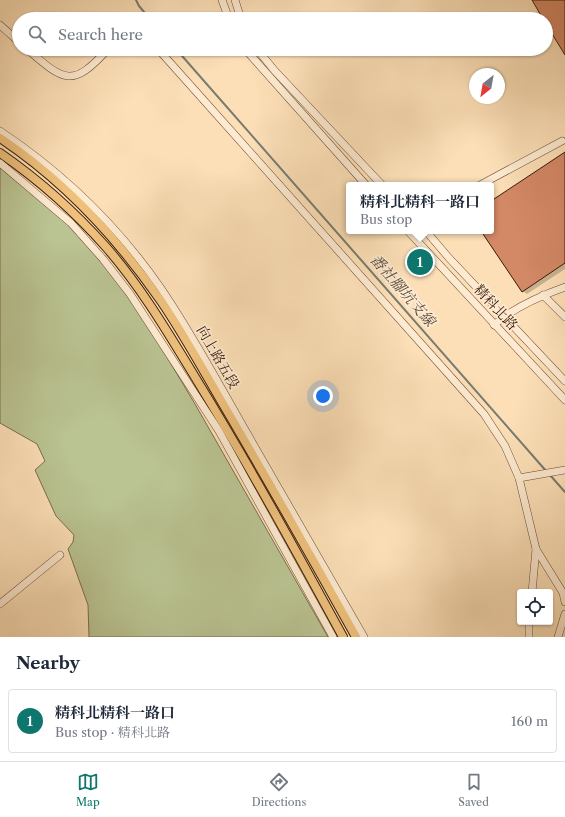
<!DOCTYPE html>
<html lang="en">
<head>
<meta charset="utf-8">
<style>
	:root { --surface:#fff; --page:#f6f6f7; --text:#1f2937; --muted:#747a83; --line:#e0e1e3; --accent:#0f766e }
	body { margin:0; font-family:"Libre Caslon Text","Noto Serif TC",serif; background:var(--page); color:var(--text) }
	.controls { position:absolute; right:12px; bottom:12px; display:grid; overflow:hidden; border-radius:4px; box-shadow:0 1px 3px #0004 }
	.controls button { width:36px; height:36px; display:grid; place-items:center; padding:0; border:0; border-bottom:1px solid var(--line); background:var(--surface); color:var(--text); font:20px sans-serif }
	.compass { position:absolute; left:469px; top:68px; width:36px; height:36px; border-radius:50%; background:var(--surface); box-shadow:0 1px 3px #0004; rotate:211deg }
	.you { position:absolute; left:323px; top:396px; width:14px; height:14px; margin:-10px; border:3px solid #fff; border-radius:50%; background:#1a73e8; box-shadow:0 0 0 6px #1a73e833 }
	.badge { display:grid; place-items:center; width:26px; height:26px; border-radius:50%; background:var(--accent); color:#fff; font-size:13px; font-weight:700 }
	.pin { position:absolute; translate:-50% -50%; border:2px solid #fff; box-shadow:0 1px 4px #0006 }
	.popup { position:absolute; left:346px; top:182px; width:148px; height:52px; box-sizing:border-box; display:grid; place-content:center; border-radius:4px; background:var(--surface); filter:drop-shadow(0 1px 3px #0005); font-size:13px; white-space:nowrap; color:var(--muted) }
	.popup b { font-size:15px; color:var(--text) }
	.popup::after { content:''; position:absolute; left:50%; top:100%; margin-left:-8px; border:8px solid transparent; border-top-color:var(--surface) }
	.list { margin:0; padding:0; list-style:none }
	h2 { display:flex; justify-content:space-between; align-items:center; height:52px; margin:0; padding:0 16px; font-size:17px }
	h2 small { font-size:13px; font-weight:400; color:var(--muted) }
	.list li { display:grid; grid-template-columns:26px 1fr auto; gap:12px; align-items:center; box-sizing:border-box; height:64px; margin:0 8px 8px; padding:0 8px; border:1px solid var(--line); border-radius:4px }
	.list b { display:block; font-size:15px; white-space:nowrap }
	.list p { margin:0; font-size:13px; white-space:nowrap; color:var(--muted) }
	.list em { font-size:13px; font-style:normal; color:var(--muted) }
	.icon { flex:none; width:22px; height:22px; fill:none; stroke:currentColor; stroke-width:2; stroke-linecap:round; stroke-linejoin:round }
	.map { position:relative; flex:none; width:565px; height:637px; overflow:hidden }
	.search { position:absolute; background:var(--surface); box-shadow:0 1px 3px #0004; left:12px; right:12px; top:12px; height:44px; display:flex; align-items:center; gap:10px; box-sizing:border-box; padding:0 14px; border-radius:22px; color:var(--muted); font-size:15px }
	.sheet { height:124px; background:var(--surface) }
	nav { display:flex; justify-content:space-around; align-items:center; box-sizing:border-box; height:56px; border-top:1px solid var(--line); background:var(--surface); font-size:11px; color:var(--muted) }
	nav a { display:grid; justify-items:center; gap:2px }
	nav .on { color:var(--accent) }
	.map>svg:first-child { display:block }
</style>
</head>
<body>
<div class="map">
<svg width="565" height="637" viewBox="0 0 565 637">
	<rect width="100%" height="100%" fill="#fcdfb7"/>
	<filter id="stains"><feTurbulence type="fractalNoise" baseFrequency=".005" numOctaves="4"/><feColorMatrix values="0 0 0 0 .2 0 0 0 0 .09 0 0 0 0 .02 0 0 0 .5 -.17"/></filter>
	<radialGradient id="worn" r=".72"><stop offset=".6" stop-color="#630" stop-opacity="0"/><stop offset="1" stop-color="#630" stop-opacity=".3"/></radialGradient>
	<polygon fill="#bac392" stroke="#7a6f4d" points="0,166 65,222 81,238 112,274 150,329 195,404 328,637 89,637 88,605 68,549 73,542 74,535 56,516 35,470 45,461 37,444 0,423"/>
	<polygon fill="#0003" points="565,153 565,269 527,294 522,291 483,231 491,231 491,202"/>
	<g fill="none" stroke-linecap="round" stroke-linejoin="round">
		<g stroke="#787b71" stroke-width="2">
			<polyline points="136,0 139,6 150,19"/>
			<polyline points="176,49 547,472"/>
			<polyline points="550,475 565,492"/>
		</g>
	</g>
	<g fill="#d38866" stroke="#3a1b08">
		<polygon points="532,0 565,0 565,55 546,24 546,19 543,19"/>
		<polygon points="565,152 565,263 522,292 481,231 491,231 491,201"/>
	</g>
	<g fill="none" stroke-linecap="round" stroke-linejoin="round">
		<g stroke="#6a4c34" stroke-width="8">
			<g id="minor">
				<polyline points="222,0 229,19"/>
				<polyline points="235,0 241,19"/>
				<polyline points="0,25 19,42"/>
				<path d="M27 49C64 81 72 89 108 49"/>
				<polyline points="158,49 484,414 505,446 519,478 536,549 563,593 565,602"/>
				<polyline points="245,49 366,185"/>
				<polyline points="257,49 274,70 382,185"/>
				<path d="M0 131C63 173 117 225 160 287 191 332 217 381 244 428 284 498 324 567 364 637"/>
				<polyline points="0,163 71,223 103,259 130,294 219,431 333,637"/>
				<polyline points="480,185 562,141"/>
				<polyline points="408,231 565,400"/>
				<polyline points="426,231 449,258 565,381"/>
				<polyline points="543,295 565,317"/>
				<path d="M494 325C514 307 540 296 565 287"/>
				<polyline points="519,478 565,470"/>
				<polyline points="532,592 536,549"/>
				<polyline points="0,604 60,555"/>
				<polyline points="529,637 529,622"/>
				<polyline points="558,637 565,614"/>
			</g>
		</g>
		<g stroke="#3a1b08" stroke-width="10">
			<g id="major">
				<path d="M0 138C63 180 118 239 161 301 187 339 209 381 233 421 275 493 316 565 356 637"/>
				<path d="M0 153C39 180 74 211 106 247 142 288 170 336 198 382 249 465 296 551 343 637"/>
			</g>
		</g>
		<use href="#minor" stroke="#fdead0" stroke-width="7"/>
		<use href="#major" stroke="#eec07c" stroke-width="8"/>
	</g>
	<g text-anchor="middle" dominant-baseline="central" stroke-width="3.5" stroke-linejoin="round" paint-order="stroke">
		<g font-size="14" fill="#3a1b08" stroke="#fdead0">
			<text transform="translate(496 307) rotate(47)">精科北路</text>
			<text transform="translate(218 357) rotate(60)">向上路五段</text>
		</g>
		<g font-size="15" font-style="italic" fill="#594b3d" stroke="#fdead0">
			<text transform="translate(403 290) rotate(49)">番社腳坑支線</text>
		</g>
	</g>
	<rect width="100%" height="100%" filter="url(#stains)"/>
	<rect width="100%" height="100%" fill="url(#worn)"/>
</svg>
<div class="controls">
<button><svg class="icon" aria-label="locate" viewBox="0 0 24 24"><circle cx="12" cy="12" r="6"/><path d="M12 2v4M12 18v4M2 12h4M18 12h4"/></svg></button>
</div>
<svg class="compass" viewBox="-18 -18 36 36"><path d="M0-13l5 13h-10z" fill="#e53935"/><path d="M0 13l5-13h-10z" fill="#747a83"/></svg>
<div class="you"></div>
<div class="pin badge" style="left:420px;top:262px">1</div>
<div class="popup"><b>精科北精科一路口</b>Bus stop</div>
<div class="search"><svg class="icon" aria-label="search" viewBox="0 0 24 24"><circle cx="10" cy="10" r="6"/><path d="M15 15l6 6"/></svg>Search here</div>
</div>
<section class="sheet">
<h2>Nearby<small></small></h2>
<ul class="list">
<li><span class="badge">1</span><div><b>精科北精科一路口</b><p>Bus stop · 精科北路</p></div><em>160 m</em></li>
</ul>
</section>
<nav>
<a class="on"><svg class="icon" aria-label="map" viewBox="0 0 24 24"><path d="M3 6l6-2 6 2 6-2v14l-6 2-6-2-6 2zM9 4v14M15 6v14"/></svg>Map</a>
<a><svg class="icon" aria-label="directions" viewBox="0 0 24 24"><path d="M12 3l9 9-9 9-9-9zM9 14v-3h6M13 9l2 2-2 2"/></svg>Directions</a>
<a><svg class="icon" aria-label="saved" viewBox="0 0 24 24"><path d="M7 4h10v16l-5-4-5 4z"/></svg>Saved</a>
</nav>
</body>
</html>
